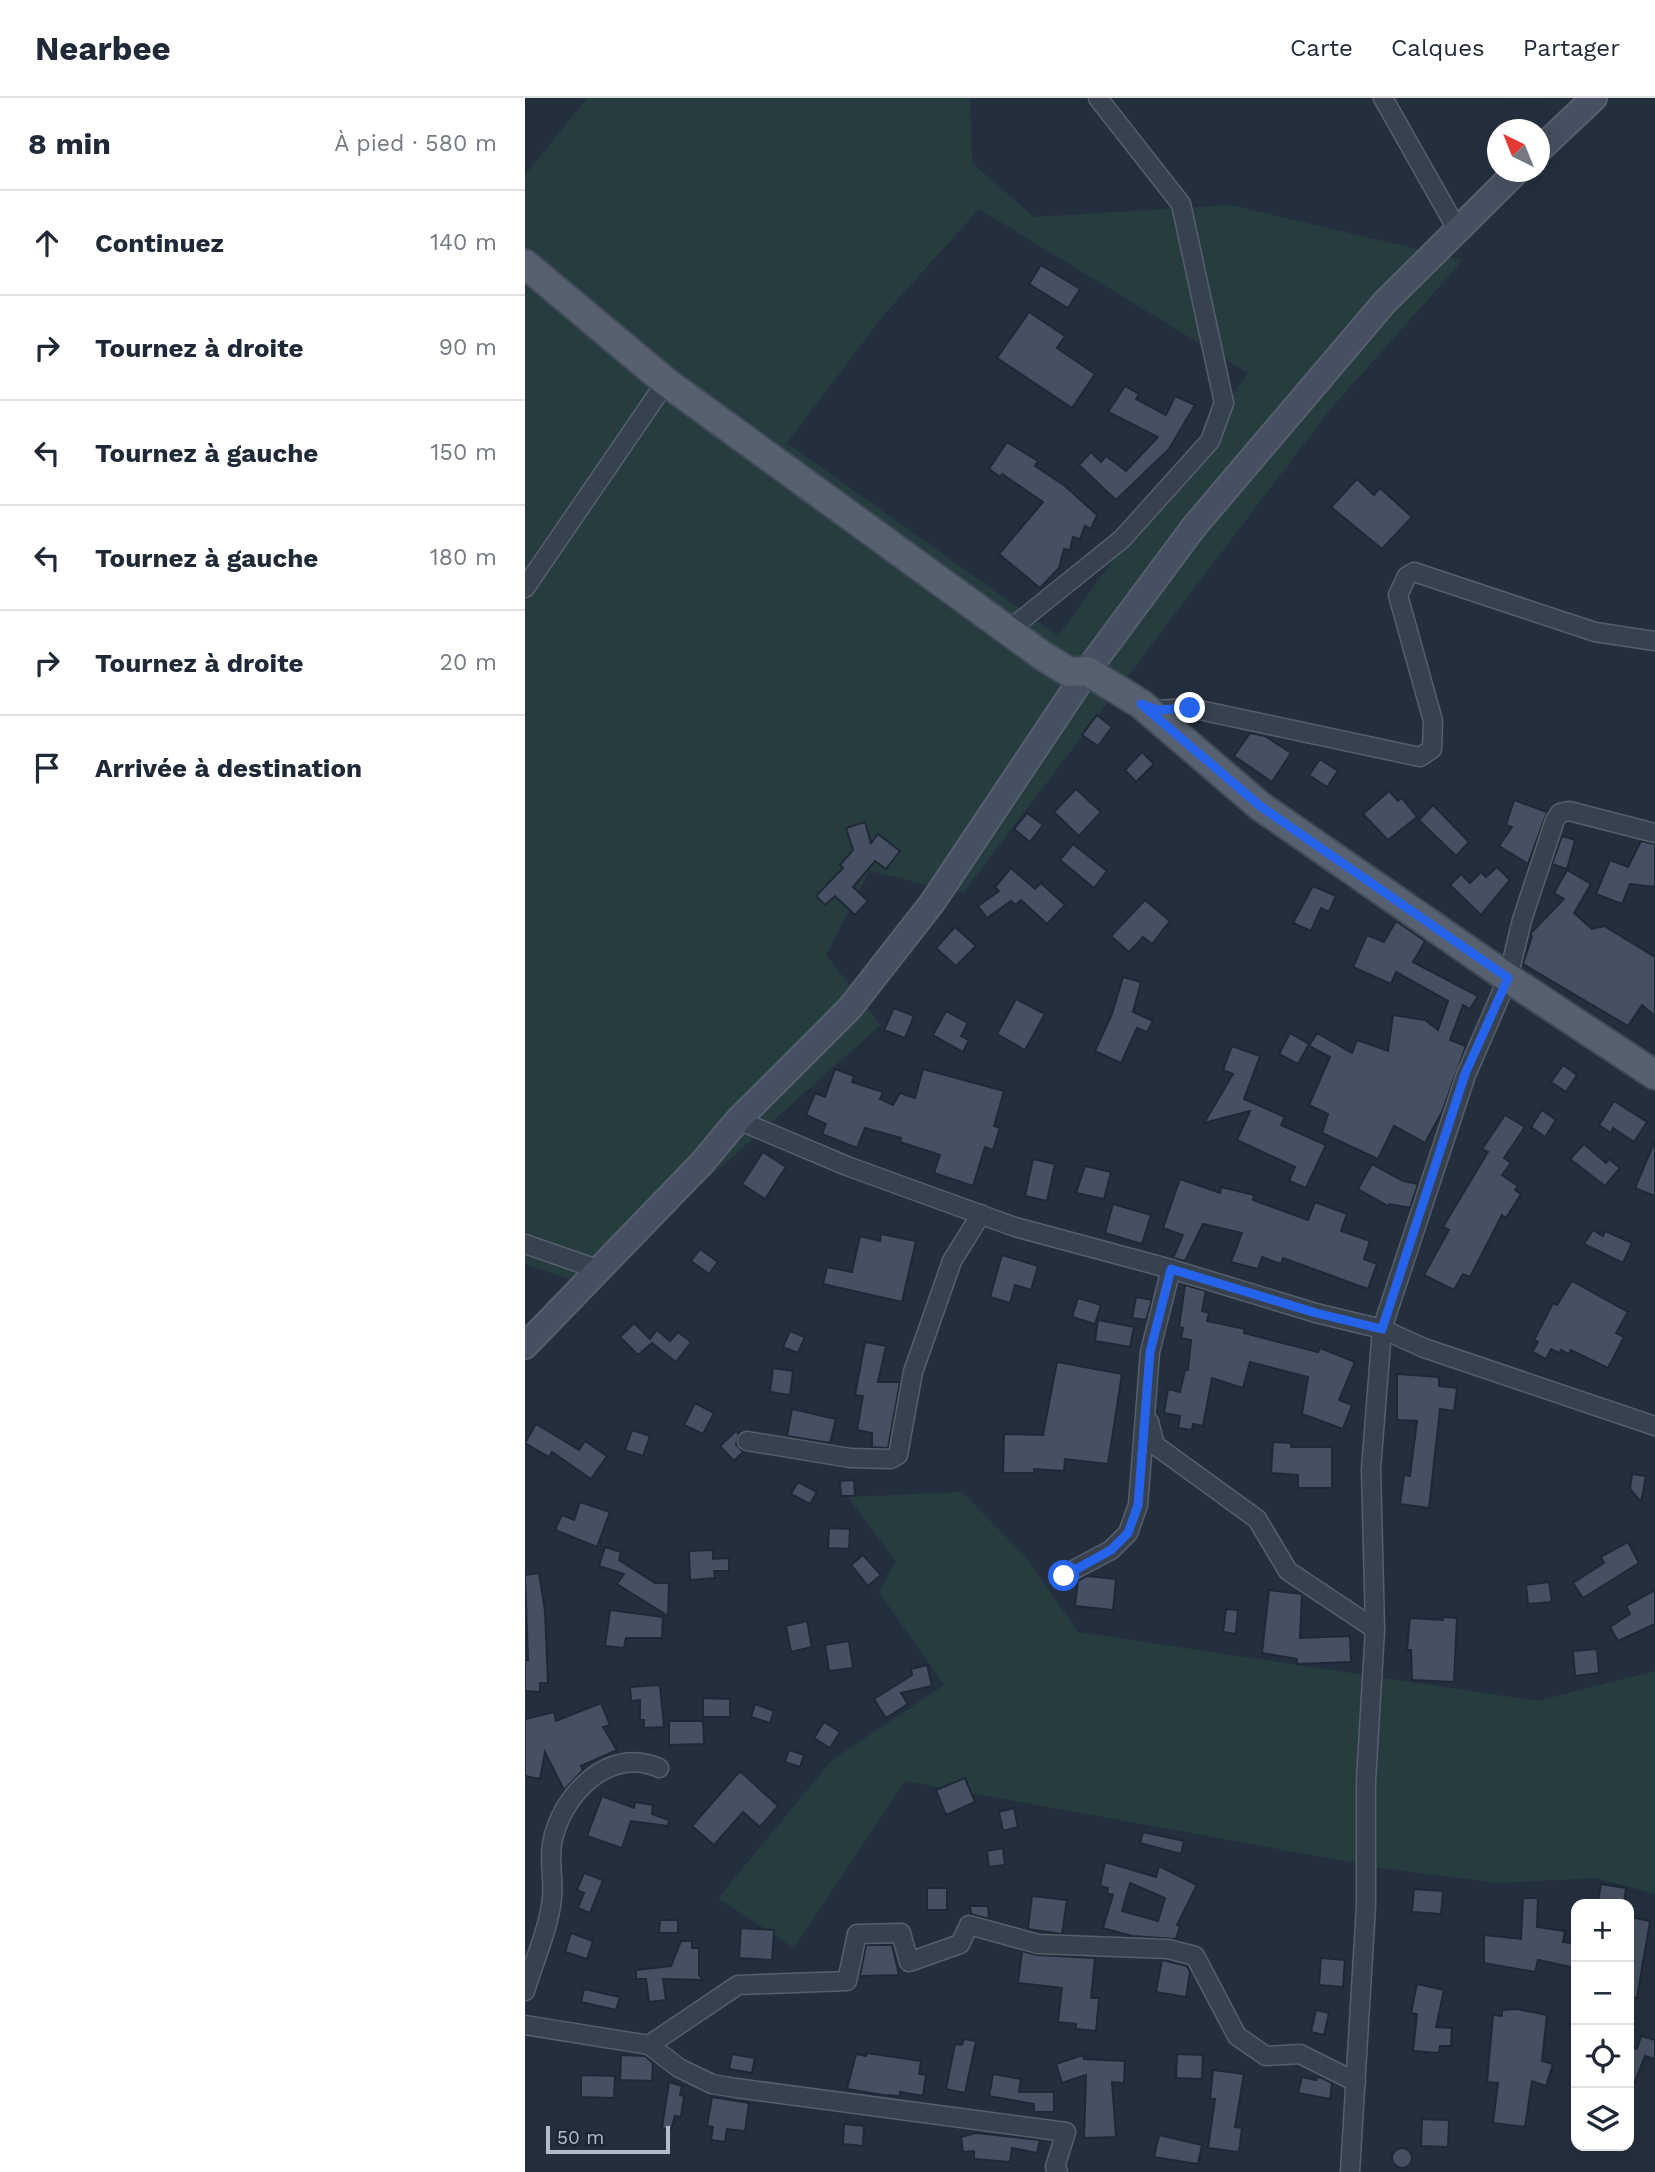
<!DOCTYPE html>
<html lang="fr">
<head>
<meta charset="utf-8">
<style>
	:root { --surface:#fff; --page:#f2f2f3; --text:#1f2937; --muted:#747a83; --line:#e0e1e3 }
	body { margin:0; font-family:"Work Sans",sans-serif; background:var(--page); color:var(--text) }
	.controls { position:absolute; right:21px; bottom:21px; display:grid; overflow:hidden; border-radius:14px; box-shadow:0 7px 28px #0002 }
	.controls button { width:63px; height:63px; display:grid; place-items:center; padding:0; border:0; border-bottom:2px solid var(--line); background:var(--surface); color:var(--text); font:35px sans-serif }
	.compass { position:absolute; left:962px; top:21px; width:63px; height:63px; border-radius:50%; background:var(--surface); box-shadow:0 7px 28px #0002; rotate:317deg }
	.scale { position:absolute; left:21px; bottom:18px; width:124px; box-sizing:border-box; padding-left:7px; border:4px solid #b4bcc9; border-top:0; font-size:19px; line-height:24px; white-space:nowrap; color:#b4bcc9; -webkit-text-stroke:5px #1d2633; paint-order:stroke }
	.stop { position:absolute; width:21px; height:21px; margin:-16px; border:5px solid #2563eb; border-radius:50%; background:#fff }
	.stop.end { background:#2563eb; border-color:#fff; box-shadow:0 2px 7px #0008 }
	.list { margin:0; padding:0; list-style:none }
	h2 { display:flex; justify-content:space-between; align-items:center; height:91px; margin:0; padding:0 28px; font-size:30px }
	h2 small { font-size:23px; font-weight:400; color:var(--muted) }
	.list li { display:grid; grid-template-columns:46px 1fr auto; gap:21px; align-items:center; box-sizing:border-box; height:105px; padding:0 28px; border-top:2px solid var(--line) }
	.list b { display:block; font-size:26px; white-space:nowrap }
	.list em { font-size:23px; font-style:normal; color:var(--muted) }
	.icon { flex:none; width:38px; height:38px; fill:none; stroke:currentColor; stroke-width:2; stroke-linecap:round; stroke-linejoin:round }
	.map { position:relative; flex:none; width:1130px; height:2074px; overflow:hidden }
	header { display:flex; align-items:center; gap:42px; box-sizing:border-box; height:98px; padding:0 35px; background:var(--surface); border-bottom:2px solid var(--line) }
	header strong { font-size:33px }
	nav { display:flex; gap:38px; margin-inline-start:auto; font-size:24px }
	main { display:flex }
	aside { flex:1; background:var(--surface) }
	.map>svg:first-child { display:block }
</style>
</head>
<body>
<header>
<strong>Nearbee</strong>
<nav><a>Carte</a><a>Calques</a><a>Partager</a></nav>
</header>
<main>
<aside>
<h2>8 min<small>À pied · 580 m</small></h2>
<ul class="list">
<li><svg class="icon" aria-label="ahead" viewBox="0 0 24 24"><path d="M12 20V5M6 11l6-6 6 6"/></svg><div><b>Continuez</b></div><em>140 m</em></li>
<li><svg class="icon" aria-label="right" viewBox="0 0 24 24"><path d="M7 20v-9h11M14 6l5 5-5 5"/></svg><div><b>Tournez à droite</b></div><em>90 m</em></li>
<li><svg class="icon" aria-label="left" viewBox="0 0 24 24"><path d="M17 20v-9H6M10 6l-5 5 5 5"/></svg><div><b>Tournez à gauche</b></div><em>150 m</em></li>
<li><svg class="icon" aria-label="left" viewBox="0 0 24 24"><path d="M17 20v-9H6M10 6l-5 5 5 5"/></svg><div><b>Tournez à gauche</b></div><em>180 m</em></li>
<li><svg class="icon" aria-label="right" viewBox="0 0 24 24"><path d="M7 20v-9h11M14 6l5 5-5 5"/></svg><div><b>Tournez à droite</b></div><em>20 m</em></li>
<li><svg class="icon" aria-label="arrive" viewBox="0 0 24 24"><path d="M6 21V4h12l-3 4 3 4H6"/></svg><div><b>Arrivée à destination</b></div></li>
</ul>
</aside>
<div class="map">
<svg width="1130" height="2074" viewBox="0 0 1130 2074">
	<rect width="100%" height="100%" fill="#242f3e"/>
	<g fill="#263c3f" fill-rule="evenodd">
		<path d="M62 0H445L447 65 509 119 706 107 938 162 803 314 438 795 344 773 301 857 356 927 63 1187 0 1166V77ZM454 111 723 275 533 538 262 345 358 218Z"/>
		<polygon points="437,1394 501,1459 553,1534 1013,1603 1130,1573 1130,1796 1071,1780 973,1785 863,1771 380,1683 269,1850 193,1800 307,1662 419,1587 354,1494 371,1463 323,1399"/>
	</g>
	<g fill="#455162" stroke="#1f2835" stroke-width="2" fill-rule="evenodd">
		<polygon points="516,167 555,191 543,210 504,186"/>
		<polygon points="504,214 540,238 532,250 570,276 547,310 472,260"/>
		<polygon points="600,288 614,296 611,301 641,317 650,298 670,307 644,351 591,402 554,367 566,354 576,364 581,358 601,373 633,339 583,314"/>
		<polygon points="482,344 513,363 510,368 540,388 572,417 566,431 560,428 555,441 548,439 545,452 539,451 534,470 515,490 474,456 518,404 477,376 475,379 464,371"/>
		<polygon points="832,381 849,397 855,390 887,419 857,451 806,409"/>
		<polygon points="572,617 587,629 573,648 557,637"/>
		<polygon points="725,635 740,638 766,655 747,684 709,658"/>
		<polygon points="617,654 629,666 611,684 600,672"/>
		<polygon points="795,661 813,673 802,689 784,677"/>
		<polygon points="551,691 576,714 554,738 529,714"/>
		<polygon points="864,693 873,703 877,700 892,719 863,742 838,716"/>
		<polygon points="989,702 1022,714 1003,766 974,748 987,729 981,727"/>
		<polygon points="908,707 944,744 931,758 894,722"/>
		<polygon points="502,715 518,727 505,744 489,731"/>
		<polygon points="340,724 346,745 353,736 375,753 361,771 350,763 328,789 343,803 330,817 310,798 300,807 291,798 318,770 315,767 328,752 321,730"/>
		<polygon points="1037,738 1050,742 1042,771 1027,766"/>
		<polygon points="1116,743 1130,746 1130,789 1105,786 1097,806 1071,796 1085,762 1103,769"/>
		<polygon points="548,746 582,773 569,790 535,762"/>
		<polygon points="972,769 985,782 956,817 925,787 936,776 945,785 956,774 961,779"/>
		<polygon points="486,770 510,791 516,785 540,807 522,826 496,802 491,807 486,803 462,820 453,808 474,793 470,789"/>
		<polygon points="1042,772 1066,786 1049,815 1067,831 1079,828 1130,859 1130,918 1117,907 1103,928 998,866 1007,838 1005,836 1039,801 1029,795"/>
		<polygon points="788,788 811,798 804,814 796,810 786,833 768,825"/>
		<polygon points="620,802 645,823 627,846 618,839 604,854 586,838"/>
		<polygon points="871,823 900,843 888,864 953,898 945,911 938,907 925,942 941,948 917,1014 900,1045 869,1028 853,1061 797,1035 803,1016 784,1007 805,959 784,948 792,935 827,955 832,942 863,953 868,917 900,922 913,932 923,903 871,874 866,886 828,869 842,837 859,844"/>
		<polygon points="430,829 451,848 431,868 411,850"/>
		<polygon points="598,879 616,884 608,914 628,923 622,934 612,930 596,965 570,953 587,916"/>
		<polygon points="491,901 520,916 500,952 472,936"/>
		<polygon points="369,910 389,918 380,940 359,932"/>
		<polygon points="421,913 443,925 436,938 444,942 438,954 408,937"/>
		<polygon points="765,935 784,946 773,966 754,956"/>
		<polygon points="707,948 735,958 719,1001 760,1019 756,1027 801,1047 781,1090 764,1083 770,1069 712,1042 725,1013 679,1025 708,976 698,972"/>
		<polygon points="1038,967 1052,977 1041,994 1026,984"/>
		<polygon points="310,971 329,978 327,984 358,994 355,1001 368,1007 375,995 390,1000 398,971 479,993 469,1028 475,1030 468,1052 460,1049 448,1088 409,1075 415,1057 375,1044 376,1040 340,1030 332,1050 297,1036 301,1026 281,1017 290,995 300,999"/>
		<polygon points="1089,1003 1122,1024 1109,1044 1088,1030 1086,1035 1074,1027"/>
		<polygon points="1017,1012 1031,1022 1020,1039 1006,1029"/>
		<polygon points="980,1017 1000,1029 979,1060 986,1065 977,1077 993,1088 990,1092 996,1096 981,1120 977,1117 945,1179 938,1176 929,1192 899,1177 924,1132 918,1129 963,1054 957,1051"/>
		<polygon points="1130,1043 1130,1098 1110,1090"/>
		<polygon points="1059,1046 1081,1065 1084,1061 1095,1070 1080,1088 1045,1061"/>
		<polygon points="238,1054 261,1069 240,1101 217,1086"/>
		<polygon points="508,1061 530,1066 522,1103 500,1098"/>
		<polygon points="847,1066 878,1083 893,1086 885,1110 865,1106 863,1108 833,1091"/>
		<polygon points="560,1068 586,1074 579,1101 551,1095"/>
		<polygon points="655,1081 695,1095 696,1089 729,1097 728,1102 783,1122 790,1104 822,1116 816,1133 845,1143 839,1161 852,1166 843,1191 758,1160 756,1166 737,1159 733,1171 706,1164 717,1135 678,1126 660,1163 648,1160 658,1137 638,1130"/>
		<polygon points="588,1106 626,1117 617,1146 580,1135"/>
		<polygon points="1068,1132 1078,1138 1080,1133 1107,1145 1098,1165 1059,1146"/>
		<polygon points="356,1136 391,1143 377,1204 298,1186 302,1169 327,1174 335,1138 355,1143"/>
		<polygon points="175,1151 193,1164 184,1176 166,1163"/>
		<polygon points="477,1157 513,1168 506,1192 490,1187 485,1205 465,1199"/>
		<polygon points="1047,1183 1103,1214 1091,1235 1099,1239 1083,1270 1046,1252 1044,1256 1036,1252 1034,1255 1026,1251 1021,1261 1007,1254 1013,1244 1009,1242 1028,1205 1032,1207"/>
		<polygon points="660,1187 681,1193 677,1213 684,1215 682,1223 720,1231 719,1235 793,1254 795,1250 830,1264 814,1302 827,1307 818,1331 777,1316 783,1279 725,1264 718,1290 687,1280 678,1328 668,1326 667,1332 653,1330 655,1318 639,1315 643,1291 655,1294 660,1272 663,1272 666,1242 656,1240 658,1230 654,1229"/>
		<polygon points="611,1199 627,1202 621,1222 607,1220"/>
		<polygon points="553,1200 576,1207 570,1226 547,1219"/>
		<polygon points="573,1222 609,1229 605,1249 570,1243"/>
		<polygon points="109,1225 125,1241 132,1232 145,1243 153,1234 166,1244 151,1264 127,1245 113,1257 95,1239"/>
		<polygon points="265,1233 280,1239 273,1255 258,1249"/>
		<polygon points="340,1244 361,1248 353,1284 375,1284 363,1350 347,1349 347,1335 332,1332 338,1298 330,1297"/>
		<polygon points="532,1264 597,1276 583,1366 540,1361 539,1373 509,1371 509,1375 478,1375 479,1336 518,1337"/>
		<polygon points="248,1270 268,1273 265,1297 245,1294"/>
		<polygon points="872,1276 914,1279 914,1288 932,1290 929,1313 915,1311 904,1410 875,1406 879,1377 885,1378 892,1323 872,1322"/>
		<polygon points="170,1305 189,1315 178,1336 159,1327"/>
		<polygon points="267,1311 311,1321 305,1345 262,1338"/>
		<polygon points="11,1326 54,1352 60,1343 82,1358 66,1381 27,1354 24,1359 0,1345"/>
		<polygon points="107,1332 125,1338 118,1358 100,1352"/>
		<polygon points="211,1333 214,1336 211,1346 218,1354 209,1363 195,1348"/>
		<polygon points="748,1344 766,1345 766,1349 807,1349 807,1390 773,1390 773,1377 746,1375"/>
		<polygon points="1107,1376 1121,1378 1116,1404 1105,1391"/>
		<polygon points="329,1382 330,1398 316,1398 315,1383"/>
		<polygon points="273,1384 292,1394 285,1406 266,1396"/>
		<polygon points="55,1404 85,1414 72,1449 30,1432 37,1417 49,1422"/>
		<polygon points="304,1430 325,1431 324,1451 303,1450"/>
		<polygon points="1103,1444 1114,1465 1058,1500 1048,1485 1079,1465 1076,1459"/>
		<polygon points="80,1449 96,1454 94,1462 130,1485 144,1485 143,1518 92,1486 99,1476 74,1468"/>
		<polygon points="188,1452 188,1461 204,1460 204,1473 189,1473 190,1480 165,1482 164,1453"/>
		<polygon points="338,1457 356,1477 343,1488 326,1467"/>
		<polygon points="14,1475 20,1513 23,1585 15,1585 15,1594 0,1593 0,1562 3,1562 0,1477"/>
		<polygon points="562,1478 591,1481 588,1512 550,1508 553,1483"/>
		<polygon points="1024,1484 1027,1504 1003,1506 1001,1487"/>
		<polygon points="744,1492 777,1496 775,1540 825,1538 826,1564 772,1566 772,1561 737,1555"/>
		<polygon points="1130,1492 1130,1526 1093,1543 1085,1529 1105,1516 1101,1508"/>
		<polygon points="701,1511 713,1512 711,1536 698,1534"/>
		<polygon points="85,1512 138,1519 137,1540 101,1540 99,1550 80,1548"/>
		<polygon points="918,1519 932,1520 929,1584 887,1582 886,1552 882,1552 885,1520 918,1522"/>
		<polygon points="282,1523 287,1549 266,1554 261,1528"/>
		<polygon points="324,1543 328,1570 304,1573 300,1547"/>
		<polygon points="1072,1551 1074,1575 1050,1578 1048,1553"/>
		<polygon points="402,1567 407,1588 376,1595 383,1606 361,1620 349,1601 387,1577 386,1571"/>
		<polygon points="135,1587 139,1629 119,1630 119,1622 115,1622 115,1602 106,1603 105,1589"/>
		<polygon points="178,1600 205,1601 205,1619 178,1619"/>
		<polygon points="76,1605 85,1627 78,1629 92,1652 56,1668 58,1672 39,1692 20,1654 15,1681 0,1678 0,1621 29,1614 31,1623"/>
		<polygon points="230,1606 249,1613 245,1625 226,1619"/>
		<polygon points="144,1623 178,1623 179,1646 144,1647"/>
		<polygon points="299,1624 315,1634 305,1650 289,1640"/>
		<polygon points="264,1652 279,1657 275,1669 260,1664"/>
		<polygon points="215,1673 253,1708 235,1729 218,1714 189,1747 167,1728"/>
		<polygon points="440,1680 450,1704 421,1717 411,1692"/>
		<polygon points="77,1698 109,1710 110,1704 128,1707 127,1716 144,1722 143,1728 106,1723 97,1750 62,1738"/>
		<polygon points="489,1710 493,1729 478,1733 474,1714"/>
		<polygon points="618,1734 659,1743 656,1756 615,1745"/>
		<polygon points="478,1750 480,1767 464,1769 462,1753"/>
		<path d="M580 1764 631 1779 634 1768 672 1787 652 1827 655 1828 651 1841 607 1838 578 1830 588 1797 582 1795 583 1790 575 1788ZM605 1785 640 1800 633 1823 597 1813Z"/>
		<polygon points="59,1775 78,1782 65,1815 53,1810 59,1795 52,1792"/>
		<polygon points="1076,1786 1101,1790 1099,1806 1073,1804"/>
		<rect x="402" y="1790" width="20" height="22"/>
		<polygon points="889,1791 918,1793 916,1816 887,1814"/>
		<polygon points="507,1798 542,1802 537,1836 503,1831"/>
		<polygon points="998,1800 1013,1800 1012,1829 1040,1833 1038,1844 1051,1846 1051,1870 1013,1862 1010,1874 959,1865 959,1837 996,1841"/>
		<polygon points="445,1808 463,1808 464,1821 446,1816"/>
		<polygon points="1105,1819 1125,1823 1112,1900 1104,1899"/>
		<polygon points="135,1822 153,1822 153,1835 134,1835"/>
		<polygon points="216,1830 249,1832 247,1862 214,1860"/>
		<polygon points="46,1835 68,1843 62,1861 40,1854"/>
		<polygon points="156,1843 167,1843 167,1850 174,1850 174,1877 178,1882 138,1881 141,1902 124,1904 121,1881 111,1881 111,1872 146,1868"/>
		<polygon points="341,1847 367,1847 374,1877 335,1878"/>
		<polygon points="497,1853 512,1857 570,1860 566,1900 574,1900 571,1933 551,1931 551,1926 533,1924 537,1890 493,1885"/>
		<polygon points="796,1860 820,1862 818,1889 794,1887"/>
		<polygon points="637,1862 662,1868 665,1874 661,1899 631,1894"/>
		<polygon points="892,1886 919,1892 911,1929 927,1930 926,1948 915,1948 914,1955 888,1953 892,1916 886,1915"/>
		<polygon points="59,1891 95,1899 91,1912 56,1904"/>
		<polygon points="991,1911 1022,1917 1017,1963 1028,1966 1021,1988 1007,1983 1000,2029 968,2025 973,1985 962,1984 968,1917 977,1918 977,1912"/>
		<polygon points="791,1912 804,1915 799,1937 786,1934"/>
		<polygon points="1116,1938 1130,1942 1130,1961 1120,1958 1104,1998 1104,1948 1112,1951"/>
		<polygon points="439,1941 451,1943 440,1995 421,1991 430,1946 437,1947"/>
		<polygon points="342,1955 396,1963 394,1976 401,1977 398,1998 375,1994 375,1998 358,1997 322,1991 331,1956 341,1958"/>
		<polygon points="207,1956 230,1960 227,1975 204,1971"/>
		<polygon points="652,1956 678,1957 677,1981 651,1980"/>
		<polygon points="96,1957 120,1958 128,1965 127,1983 95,1982"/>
		<polygon points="558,1957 559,1961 600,1963 599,1985 587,1984 591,2039 559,2040 561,1977 537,1985 531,1966"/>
		<polygon points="688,1972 719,1976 710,2029 717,2030 714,2054 683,2050 690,2001 685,2001"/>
		<polygon points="468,1976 496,1981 494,1994 529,1994 529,2014 509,2014 509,2006 464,1998"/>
		<polygon points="56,1977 90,1978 89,2000 56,1999"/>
		<polygon points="777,1979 791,1982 792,1979 797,1980 807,1985 805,2001 773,1995"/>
		<polygon points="144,1984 157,1988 155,1997 159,1998 156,2019 150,2018 146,2032 137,2030"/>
		<polygon points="187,1999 224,2005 220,2033 202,2031 200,2044 186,2042 188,2029 182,2028"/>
		<polygon points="897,2021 924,2022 923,2049 896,2048"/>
		<polygon points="319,2026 339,2028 338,2048 318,2046"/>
		<polygon points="451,2035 515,2042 512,2055 487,2050 485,2064 449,2061 449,2053 438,2054 436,2039"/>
		<polygon points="634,2037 677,2047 673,2066 629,2059"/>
		<circle cx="877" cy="2060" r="10"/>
	</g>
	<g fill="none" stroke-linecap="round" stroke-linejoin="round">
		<g stroke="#565f6c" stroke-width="21">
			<g id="street">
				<polyline points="858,0 932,131"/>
				<polyline points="0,490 141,284"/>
				<polyline points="484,532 597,441 685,343 699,305 656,106 573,0"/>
				<polyline points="620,608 632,612 665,610 895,659 907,651 908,623 873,497 882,478 889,474 1070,534 1130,543"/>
				<polyline points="213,1022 322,1068 490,1129 646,1171 791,1215 857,1231 899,1250 1130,1328"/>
				<polyline points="0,1146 72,1171"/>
				<polyline points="624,1324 630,1347 732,1421 763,1473 850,1531"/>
				<polyline points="222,1343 325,1360 366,1361 373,1357 388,1274 427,1163 456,1116"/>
				<polyline points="539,1477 586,1452 603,1435 613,1407 625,1254 646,1171"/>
				<path d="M0 1893C9 1863 24 1830 27 1800 29 1782 24 1764 27 1746 35 1698 84 1647 134 1670"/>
				<polyline points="0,1927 124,1947 154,1970 187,1986 211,1990 541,2034 530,2069 533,2074"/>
				<polyline points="124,1947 213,1887 322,1883 332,1836 376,1835 384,1864 435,1846 444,1827 513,1846 643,1851 670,1858 712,1938 741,1958 775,1956 831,1984"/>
				<polyline points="825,2074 841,1808 841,1683 850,1531 846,1371 857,1231 941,977 983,880 997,822 1030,722 1035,715 1044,713 1130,735"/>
			</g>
		</g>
		<g stroke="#565f6c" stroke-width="28">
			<g id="secondary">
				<polyline points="1014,52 1069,0"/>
				<polyline points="0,1248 176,1066 213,1022 325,910 407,805 562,573 668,430 859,205 991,74"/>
			</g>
		</g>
		<g stroke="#414a57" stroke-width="32">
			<polyline id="primary" points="0,166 141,284 518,558 544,574 562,573 616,606 735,708 983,880 1130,977"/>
		</g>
		<use href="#street" stroke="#38414e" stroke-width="18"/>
		<use href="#secondary" stroke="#465061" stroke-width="24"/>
		<use href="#primary" stroke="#56606e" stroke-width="28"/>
	</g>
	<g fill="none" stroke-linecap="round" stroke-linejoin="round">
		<polyline stroke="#2563eb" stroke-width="9" points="539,1478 586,1452 603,1435 613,1407 625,1254 646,1171 791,1215 857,1231 940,976 983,880 735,708 616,606 632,612 665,610"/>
	</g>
</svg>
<div class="controls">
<button>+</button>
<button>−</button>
<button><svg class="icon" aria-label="locate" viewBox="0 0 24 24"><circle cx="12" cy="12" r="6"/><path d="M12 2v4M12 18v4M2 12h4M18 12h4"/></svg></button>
<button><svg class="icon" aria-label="layers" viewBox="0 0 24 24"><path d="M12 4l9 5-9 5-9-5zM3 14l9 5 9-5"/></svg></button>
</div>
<svg class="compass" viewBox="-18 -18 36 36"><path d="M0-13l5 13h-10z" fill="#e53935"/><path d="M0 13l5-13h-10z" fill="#747a83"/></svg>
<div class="scale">50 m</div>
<div class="stop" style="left:539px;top:1478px"></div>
<div class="stop end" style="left:665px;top:610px"></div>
</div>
</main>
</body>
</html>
